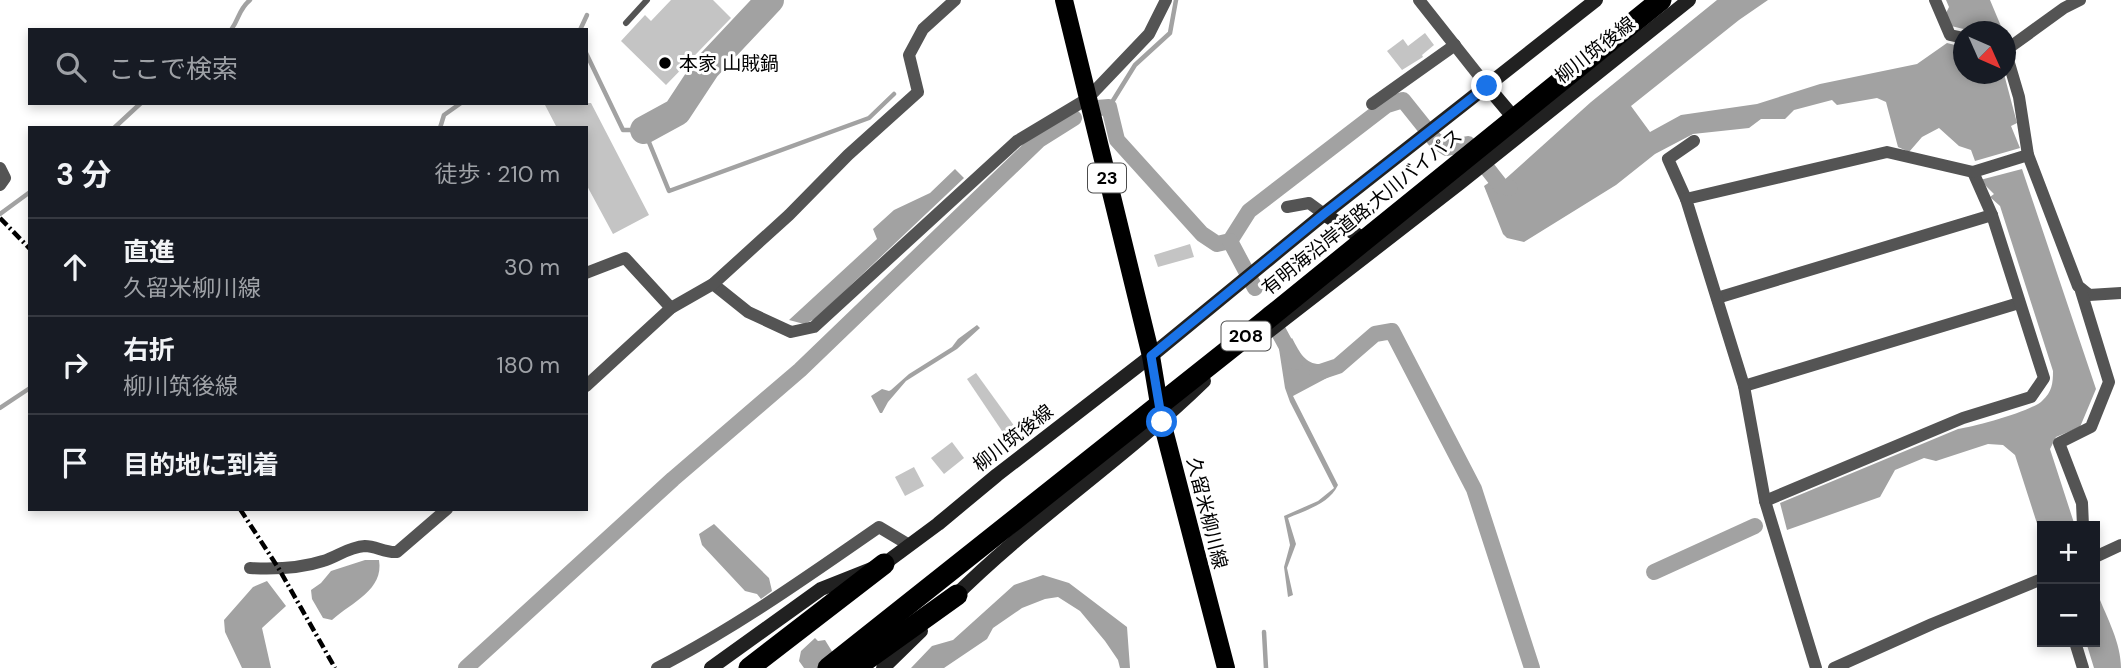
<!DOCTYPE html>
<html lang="ja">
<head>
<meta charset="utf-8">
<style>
	:root { --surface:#171b24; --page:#20242c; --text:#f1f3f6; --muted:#9ea1a6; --line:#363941 }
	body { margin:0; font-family:"DM Sans","Noto Sans JP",sans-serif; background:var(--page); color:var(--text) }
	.controls { position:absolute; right:21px; bottom:21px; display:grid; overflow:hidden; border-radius:0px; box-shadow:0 4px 10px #0003 }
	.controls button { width:63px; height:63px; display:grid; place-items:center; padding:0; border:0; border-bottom:2px solid var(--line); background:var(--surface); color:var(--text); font:35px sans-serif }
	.compass { position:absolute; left:1953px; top:21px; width:63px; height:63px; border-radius:50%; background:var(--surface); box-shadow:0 4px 10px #0003; rotate:135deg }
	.stop { position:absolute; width:21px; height:21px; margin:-16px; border:5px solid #1a73e8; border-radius:50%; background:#fff }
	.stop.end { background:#1a73e8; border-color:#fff; box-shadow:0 2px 7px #0008 }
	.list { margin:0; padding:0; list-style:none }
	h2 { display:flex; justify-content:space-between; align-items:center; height:91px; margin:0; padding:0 28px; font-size:30px }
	h2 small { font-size:23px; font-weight:400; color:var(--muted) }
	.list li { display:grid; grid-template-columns:46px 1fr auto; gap:21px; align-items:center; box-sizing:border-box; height:98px; padding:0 28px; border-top:2px solid var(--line) }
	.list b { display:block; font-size:26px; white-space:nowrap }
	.list p { margin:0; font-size:23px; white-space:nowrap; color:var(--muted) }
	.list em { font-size:23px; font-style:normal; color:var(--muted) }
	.icon { flex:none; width:38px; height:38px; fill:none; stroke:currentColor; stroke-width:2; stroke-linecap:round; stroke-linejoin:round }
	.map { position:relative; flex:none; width:2121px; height:668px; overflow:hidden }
	.search { position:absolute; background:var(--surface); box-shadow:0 4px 10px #0003; left:28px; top:28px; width:560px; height:77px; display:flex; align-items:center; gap:18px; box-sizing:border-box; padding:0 24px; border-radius:0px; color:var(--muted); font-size:26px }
	.panel { position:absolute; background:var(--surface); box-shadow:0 4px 10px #0003; left:28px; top:126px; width:560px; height:385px; border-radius:0px }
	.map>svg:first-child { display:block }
</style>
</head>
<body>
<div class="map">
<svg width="2121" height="668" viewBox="0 0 2121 668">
	<rect width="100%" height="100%" fill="#fff"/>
	<g fill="#a2a2a2">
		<polygon points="1717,0 1768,0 1739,20 1631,106 1650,132 1681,115 1757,104 1820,84 1917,64 1947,43 1963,47 1964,74 2004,74 2017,123 2011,126 2020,148 1975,161 1971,150 1959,146 1939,128 1922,137 1909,152 1898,147 1886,102 1877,98 1837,105 1832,100 1794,110 1785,119 1761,119 1749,128 1693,134 1655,154 1616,185 1524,242 1507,238 1503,234 1484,186 1497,177 1502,182 1591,102"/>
		<polygon points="1946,0 1990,0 2003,31 1972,31 1951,26 1946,13 1949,7"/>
		<polygon points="955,169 964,178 815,319 804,324 789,320 877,239 873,229 894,210 930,193"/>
		<path d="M2022 169 2096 389 2080 427 2056 437 2050 449 2075 526H2042V539L2015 455 2003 445 1988 444 1936 461 1924 458 1895 470 1880 497 1787 530 1780 503 1958 429C1974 427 2032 411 2042 401 2052 392 2053 383 2053 371L2000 206 1990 197 1994 194 1980 180Z"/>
		<polygon points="977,325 980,328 957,349 906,381 888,402 882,413 880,413 871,396 882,389 889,391 891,390 909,374 952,347 958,339"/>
		<path d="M1292 338C1302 357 1308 369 1332 362L1340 371 1293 396 1338 485C1329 504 1306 510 1288 518L1296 544 1287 568 1293 595 1288 597 1284 567 1290 545 1284 516 1318 501 1334 488 1290 402 1285 388 1279 349Z"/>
		<polygon points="714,524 769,578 772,591 761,599 757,594 745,591 702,545 699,534"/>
		<path d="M365 560H379C384 590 352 602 332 620L323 618 312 599 311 590 321 583 331 571Z"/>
		<polygon points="1043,575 1069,583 1127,627 1130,668 1120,668 1118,660 1105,641 1080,611 1058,597 1045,599 1022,608 993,628 987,639 944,668 911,668 932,646 953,640 1014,585"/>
		<polygon points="267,581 286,606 262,628 271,668 242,668 225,632 224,620 253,587"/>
		<path d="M2095 593 2098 595C2107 618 2121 643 2121 668H2094L2086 642H2095Z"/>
		<polygon points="815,638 818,641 825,640 833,653 828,668 804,668 799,661 801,651"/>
	</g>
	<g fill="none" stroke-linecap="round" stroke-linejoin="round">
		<g stroke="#a2a2a2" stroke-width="4.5">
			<path d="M231 30C240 18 238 10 250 0"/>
			<polyline points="580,30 587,15"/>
			<polyline points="586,53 623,130 644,130 669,191 869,118 894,94"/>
			<polyline points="1109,107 1135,65 1170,33 1176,0"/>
			<polyline points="114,128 141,103"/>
			<polyline points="440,128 444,115 461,103"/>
			<polyline points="0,214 30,192"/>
			<polyline points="0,408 30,388"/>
			<polyline points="1264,632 1266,668"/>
		</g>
		<g stroke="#a2a2a2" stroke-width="16">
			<polyline points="1097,108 1109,107 1117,140 1202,234 1217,244 1230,241 1249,211 1387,105 1403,100 1435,140 1447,148 1468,144 1501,186 1510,188"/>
			<polyline points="1230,241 1255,288"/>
			<polyline points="1269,314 1295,362"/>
			<polyline points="1317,373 1338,366 1375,334 1392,331 1474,489 1532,668"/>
			<polyline points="1654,572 1755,526"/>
			<polyline points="466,668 673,479 800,370 1039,140 1074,118"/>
		</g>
		<polyline stroke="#a2a2a2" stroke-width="28" points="644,130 677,112 706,68 770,0"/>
	</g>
	<g fill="#c4c4c4">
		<polygon points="671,0 713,0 731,18 666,85 621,41 645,15 651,21"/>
		<polygon points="1425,33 1434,45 1422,55 1423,57 1402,70 1387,51 1403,39 1408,46"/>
		<polygon points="544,103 591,103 649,215 613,234 586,184 586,128 557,128"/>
		<polygon points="1190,244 1194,257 1158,267 1154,255"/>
		<polygon points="976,373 1015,427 1004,434 967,379"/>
		<polygon points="952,442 964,458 944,474 931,458"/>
		<polygon points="914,467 924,486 905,496 895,477"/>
	</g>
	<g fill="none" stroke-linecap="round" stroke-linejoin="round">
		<polyline stroke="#545454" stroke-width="6" points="626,23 647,0"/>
		<g stroke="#545454" stroke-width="12">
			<polyline points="1419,0 1487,86"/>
			<polyline points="1935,0 1950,35 1964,38"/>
			<polyline points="2006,50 2064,8 2080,0"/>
			<polyline points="2006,53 2019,97 2028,155 2078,286 2089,295 2121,293"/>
			<polyline points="1372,104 1455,45"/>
			<polyline points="0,168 5,178 0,185"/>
			<polyline points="1686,199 1668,159 1694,141"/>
			<polyline points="1287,207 1309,203 1324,214"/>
			<polyline points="586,273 625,258 671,308"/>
			<polyline points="713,284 748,312 791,332 814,327 1017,141 1087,99 1149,34 1166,0"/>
			<polyline points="2081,291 2109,382 2091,427 2059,443 2082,503 2083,526"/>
			<polyline points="1717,298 1992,215"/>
			<polyline points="586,386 671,308 713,284 789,215 848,155 918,92 909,55 923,29 955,0"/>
			<polyline points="1744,386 2019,303"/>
			<polyline points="1765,501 1963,418 2031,397 2044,378 1992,215 1973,172"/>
			<polyline points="2095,557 2121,545"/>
			<path d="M250 568C271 569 302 568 323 561 337 557 348 547 365 546 376 546 385 553 397 552L447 509"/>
			<polyline points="2075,642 2083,668"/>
			<path d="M657 668C735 628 807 577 879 527L909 545"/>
			<polyline points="1816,668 1765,501 1744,386 1686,199 1887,152 1973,172 2028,155"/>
			<polyline points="1834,668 1932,624 2042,579"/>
		</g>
		<g stroke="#212121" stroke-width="14">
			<polyline points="1487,86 1519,124"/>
			<polyline points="1324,214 1370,243"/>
			<polyline points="1259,339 1460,183 1689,0"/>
			<path d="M952 599C1031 520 1124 459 1204 381"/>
			<polyline points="711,668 821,589 884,564 938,524 997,475 1151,356 1324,214 1596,0"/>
			<polyline points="883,668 921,631"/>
		</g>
		<polyline stroke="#000" stroke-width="18" points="1064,0 1151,356 1162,422 1226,668"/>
		<g stroke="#000" stroke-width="21">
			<polyline points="749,668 884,564"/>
			<polyline points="828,668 1260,325 1661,0"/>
			<polyline points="855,668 957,595"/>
		</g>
		<g stroke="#000" stroke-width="4.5" stroke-dasharray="10 3.5 2 3.5" stroke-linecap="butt">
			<polyline points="0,218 30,249"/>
			<polyline points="240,509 279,569 335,668"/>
		</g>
	</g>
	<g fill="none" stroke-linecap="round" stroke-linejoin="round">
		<polyline stroke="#1a73e8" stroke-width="9" points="1162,422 1151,356 1324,214 1487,86"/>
	</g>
	<circle fill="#000" stroke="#fff" stroke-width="2.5" cx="665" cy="63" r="7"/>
	<g text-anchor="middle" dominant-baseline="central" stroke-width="6" stroke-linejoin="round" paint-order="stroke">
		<g fill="#fff" stroke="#4c4c4c" stroke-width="2">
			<rect x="1088" y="163.5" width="38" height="29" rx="5"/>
			<rect x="1221.5" y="321.5" width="49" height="29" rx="5"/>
		</g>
		<g font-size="18" font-weight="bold" fill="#000">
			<text x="1107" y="178">23</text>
			<text x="1246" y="336">208</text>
		</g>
		<g font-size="19" fill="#000" stroke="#fff">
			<text transform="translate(1595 50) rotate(-38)">柳川筑後線</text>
			<text transform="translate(1362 212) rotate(-39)">有明海沿岸道路;大川バイパス</text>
			<text transform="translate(1013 438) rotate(-38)">柳川筑後線</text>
			<text transform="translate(1207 513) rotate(76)">久留米柳川線</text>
		</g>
		<g font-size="19" fill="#000" stroke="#fff" text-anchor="start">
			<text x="679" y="63">本家 山賊鍋</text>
		</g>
	</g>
</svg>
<div class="controls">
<button>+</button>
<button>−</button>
</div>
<svg class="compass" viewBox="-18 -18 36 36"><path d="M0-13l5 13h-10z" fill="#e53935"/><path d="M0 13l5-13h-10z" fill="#9ea1a6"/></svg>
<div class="stop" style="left:1162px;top:422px"></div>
<div class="stop end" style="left:1487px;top:86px"></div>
<div class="search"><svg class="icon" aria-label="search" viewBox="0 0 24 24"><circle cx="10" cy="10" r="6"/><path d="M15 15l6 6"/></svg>ここで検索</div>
<section class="panel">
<h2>3 分<small>徒歩 · 210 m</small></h2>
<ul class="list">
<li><svg class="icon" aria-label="ahead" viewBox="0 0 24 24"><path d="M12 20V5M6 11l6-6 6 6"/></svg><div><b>直進</b><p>久留米柳川線</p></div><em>30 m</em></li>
<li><svg class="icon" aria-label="right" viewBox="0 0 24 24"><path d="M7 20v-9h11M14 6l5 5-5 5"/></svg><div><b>右折</b><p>柳川筑後線</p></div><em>180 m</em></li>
<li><svg class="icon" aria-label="arrive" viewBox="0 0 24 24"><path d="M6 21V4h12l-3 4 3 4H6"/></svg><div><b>目的地に到着</b></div></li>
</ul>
</section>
</div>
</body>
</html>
